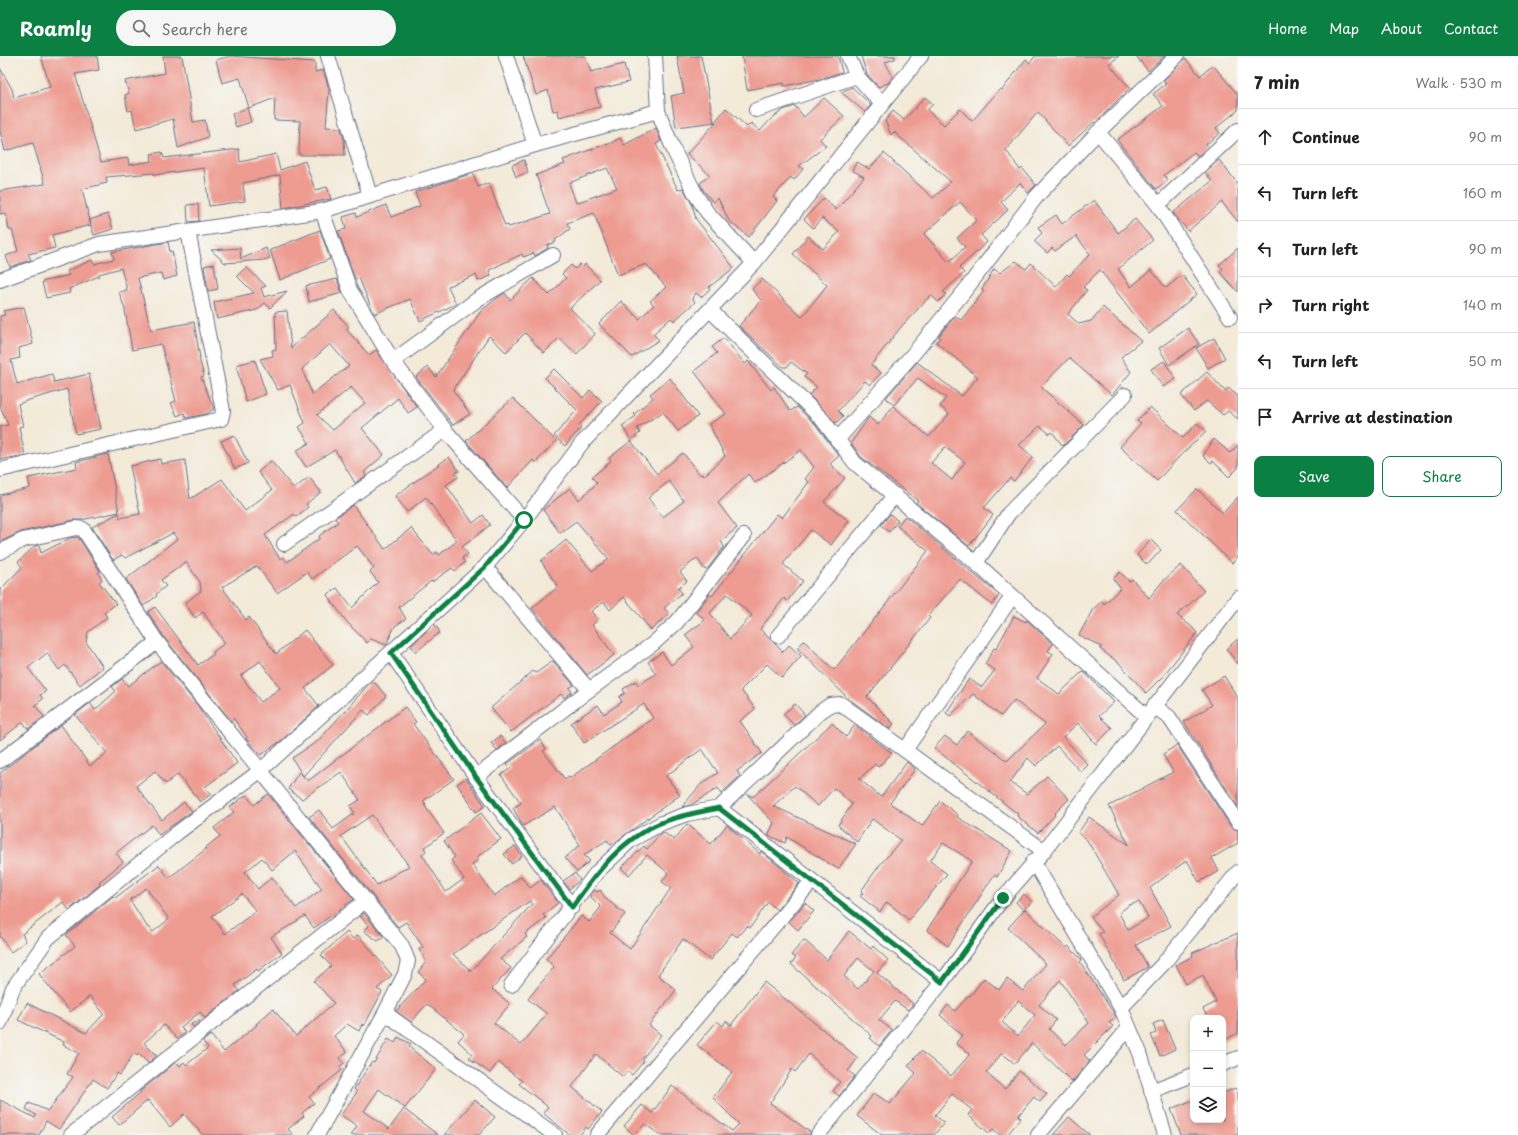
<!DOCTYPE html>
<html lang="en">
<head>
<meta charset="utf-8">
<style>
	:root { --surface:#fff; --page:#f6f6f6; --text:#222; --muted:#767676; --line:#e0e0e0; --accent:#0b8043 }
	body { margin:0; font-family:"Playpen Sans",sans-serif; background:var(--page); color:var(--text) }
	.controls { position:absolute; right:12px; bottom:12px; display:grid; overflow:hidden; border-radius:8px; box-shadow:0 2px 6px #0003 }
	.controls button { width:36px; height:36px; display:grid; place-items:center; padding:0; border:0; border-bottom:1px solid var(--line); background:var(--surface); color:var(--text); font:20px sans-serif }
	.stop { position:absolute; width:12px; height:12px; margin:-9px; border:3px solid #0b8043; border-radius:50%; background:#fff }
	.stop.end { background:#0b8043; border-color:#fff; box-shadow:0 1px 4px #0008 }
	.list { margin:0; padding:0; list-style:none }
	h2 { display:flex; justify-content:space-between; align-items:center; height:52px; margin:0; padding:0 16px; font-size:17px }
	h2 small { font-size:13px; font-weight:400; color:var(--muted) }
	.list li { display:grid; grid-template-columns:26px 1fr auto; gap:12px; align-items:center; box-sizing:border-box; height:56px; padding:0 16px; border-top:1px solid var(--line) }
	.list b { display:block; font-size:15px; white-space:nowrap }
	.list em { font-size:13px; font-style:normal; color:var(--muted) }
	.actions { display:flex; gap:8px; padding:12px 16px }
	.actions a { flex:1; padding:9px 0; border:1px solid var(--accent); border-radius:8px; text-align:center; font-size:14px; color:var(--accent) }
	.actions .main { background:var(--accent); color:#fff }
	.icon { flex:none; width:22px; height:22px; fill:none; stroke:currentColor; stroke-width:2; stroke-linecap:round; stroke-linejoin:round }
	.map { position:relative; flex:none; width:1238px; height:1079px; overflow:hidden }
	header { display:flex; align-items:center; gap:24px; box-sizing:border-box; height:56px; padding:0 20px; background:var(--accent); color:#fff }
	header strong { font-size:19px }
	nav { display:flex; gap:22px; margin-inline-start:auto; font-size:14px }
	.search { width:280px; height:36px; background:var(--page); display:flex; align-items:center; gap:10px; box-sizing:border-box; padding:0 14px; border-radius:22px; color:var(--muted); font-size:15px }
	main { display:flex }
	aside { flex:1; background:var(--surface) }
	.map>svg:first-child { display:block }
</style>
</head>
<body>
<header>
<strong>Roamly</strong>
<div class="search"><svg class="icon" aria-label="search" viewBox="0 0 24 24"><circle cx="10" cy="10" r="6"/><path d="M15 15l6 6"/></svg>Search here</div>
<nav><a>Home</a><a>Map</a><a>About</a><a>Contact</a></nav>
</header>
<main>
<div class="map">
<svg width="1238" height="1079" viewBox="0 0 1238 1079">
	<rect width="100%" height="100%" fill="#f6f6f2"/>
	<filter id="ink" filterUnits="userSpaceOnUse"><feTurbulence type="fractalNoise" baseFrequency=".025" numOctaves="2"/><feDisplacementMap in="SourceGraphic" scale="8" xChannelSelector="R" yChannelSelector="G"/><feConvolveMatrix kernelMatrix="1 2 1 2 8 2 1 2 1" color-interpolation-filters="sRGB"/></filter>
	<filter id="wash" filterUnits="userSpaceOnUse"><feTurbulence type="fractalNoise" baseFrequency=".012" numOctaves="4" result="noise"/><feDisplacementMap in="SourceGraphic" scale="16" xChannelSelector="R" yChannelSelector="G"/><feGaussianBlur stdDeviation="0.9" result="paint"/><feColorMatrix in="noise" values="0 0 0 0 0 0 0 0 0 0 0 0 0 0 0 0 0 1.4 0 .05"/><feComposite in="paint" operator="in"/></filter>
	<g filter="url(#wash)">
		<rect width="100%" height="100%" fill="#f3ead8"/>
		<g id="blocks">
			<g fill="#ee9b91" fill-rule="evenodd">
				<polygon points="41,0 97,0 99,14 75,18 101,106 128,102 129,109 152,105 151,98 162,96 164,102 239,93 240,106 276,98 280,114 305,105 315,134 327,131 331,143 283,152 280,119 243,127 245,145 209,150 204,112 154,119 154,117 106,121 107,127 82,133 91,169 52,179 55,192 28,198 31,204 10,211 6,200 18,195 12,174 9,174 6,157 0,158 0,135 45,128 33,87 5,95 0,75 0,12 12,33 14,42 50,31"/>
				<polygon points="163,0 182,0 193,66 205,64 208,81 178,92 173,63 136,73 132,54 128,55 125,39 129,37 125,25 165,17"/>
				<polygon points="230,0 315,6 315,16 323,14 329,33 326,71 341,72 344,84 345,99 299,99 300,65 274,64 275,42 249,52 240,22 222,27 216,4"/>
				<polygon points="523,0 585,0 591,16 624,8 629,26 595,34 600,51 559,61 558,54 553,55 548,34 536,39"/>
				<polygon points="677,0 701,0 714,67 726,52 747,71 751,67 760,75 771,63 783,54 795,50 804,61 824,42 844,60 820,83 826,90 799,110 803,113 794,124 791,121 773,141 777,145 749,181 729,165 718,142 713,146 703,134 700,127 710,119 687,98 716,66 676,71 671,40 684,37"/>
				<polygon points="742,0 838,0 842,16 820,23 784,30 784,27 747,34"/>
				<polygon points="861,0 895,0 895,3 885,6 893,21 888,27 879,31 867,19"/>
				<path d="M1035 0H1119L1109 8 1130 32 1095 67 1094 66 1068 90 1038 56 1006 94 1020 114 1022 112 1036 129 1028 137 1020 127 1001 146 1008 154 981 179 987 186 959 212 964 217 943 236 946 238 938 246 931 239 901 271 871 309 881 317 870 329 865 325 838 355 843 360 836 367 809 339 817 331 804 321 807 318 791 306 787 311H783L739 270 761 244 752 233 762 223 802 261 827 229 793 198 808 180 823 193 839 176 822 162 813 172 804 163 824 142 836 154 864 121 852 114 857 106 869 113 884 97 933 142 951 126 894 76 891 79 885 65 893 55 904 64 925 41 933 48 927 54 944 69 960 53 972 65 1000 33 1002 34 1026 3 1030 7ZM960 146 977 164 957 182 965 191 949 206 924 178Z"/>
				<polygon points="1136,0 1165,0 1148,15"/>
				<polygon points="1185,2 1200,20 1213,9 1238,39 1238,54 1216,72 1220,77 1206,88 1208,91 1198,100 1194,96 1164,119 1168,124 1156,133 1117,84 1163,50 1153,38 1166,28 1163,25"/>
				<polygon points="852,31 871,49 865,56 841,36"/>
				<polygon points="247,52 251,66 236,71 232,58"/>
				<path d="M656 72 661 85 656 88 678 134 683 132 692 148 696 163 734 212 709 231 710 233 701 241 696 237 692 242 695 246 674 265 671 262 653 278 659 284 632 301 599 268 621 245 639 263 654 249 650 245 666 231 646 208 618 219 594 157 567 167 570 173 555 184 556 186 547 189 548 192 535 200 534 197 523 201 522 198 489 214 491 220 478 225 476 219 448 230 456 248 420 265 410 243 374 258 359 222 355 223 338 175 346 173 343 161 356 157 357 161 386 149 391 161 420 150 415 136 473 117 478 131 489 127 505 170 508 169 509 171 550 158 536 119 565 108 563 104 606 88 607 89 620 82 624 89ZM607 112 617 132 576 147 569 127Z"/>
				<polygon points="524,104 528,116 516,121 512,109"/>
				<polygon points="1219,104 1238,128 1238,166 1222,146 1188,175 1173,157 1212,125 1205,116"/>
				<path d="M1094 144 1118 177 1135 163 1153 184 1118 213 1131 231 1151 214 1166 232 1182 219 1197 238 1149 278 1100 214 1083 231 1087 234 1068 258 1079 268 1091 265 1103 251 1141 285 1121 301 1131 316 1112 339 1069 302 1041 331 1084 369 1063 390 1052 376 1050 378 1040 370 1019 389 1033 401 1014 425 1010 422 984 452 993 459 969 490 916 447 918 445 861 401 851 387 869 361 878 369 893 350 929 381 949 358 940 350 946 342 918 322 894 349 886 342 917 306 962 340 978 321 936 286 940 282 939 280 955 260 961 264 984 235 982 233 994 213 1000 217 1016 205 1026 213 1031 207 1056 231 1067 218 1069 220 1090 198 1076 180 1055 195 1052 192 1047 197 1034 185 1042 177 1038 171 1056 159 1062 168ZM945 391 965 406 952 424 931 407Z"/>
				<polygon points="198,148 199,165 188,166 187,149"/>
				<polygon points="108,158 113,173 94,179 89,164"/>
				<polygon points="320,174 330,203 280,224 270,194"/>
				<polygon points="168,186 170,196 172,195 177,220 163,224 161,217 138,222 151,274 194,266 200,302 199,302 204,320 201,321 214,353 206,358 186,362 184,357 177,360 171,347 176,345 161,288 132,294 125,254 119,236 127,234 121,212 99,218 99,220 69,233 70,237 46,242 42,226 69,219 67,215 92,204 94,208 114,203 112,196"/>
				<polygon points="240,192 241,203 266,192 270,202 264,204 225,207 211,194"/>
				<polygon points="1238,192 1238,236 1220,216 1223,213 1219,209"/>
				<polygon points="214,208 218,233 208,235 204,210"/>
				<polygon points="580,208 583,211 585,208 600,224 570,252 595,278 577,298 559,282 544,297 525,277 506,296 489,280 453,334 470,358 453,369 416,321 428,311 436,321 481,255 501,239 505,237 510,244 533,222 549,239 566,222 562,218 571,209 575,213"/>
				<polygon points="246,211 266,230 261,232 264,241 287,235 270,252 265,247 257,254 217,263 214,246 254,237 237,220"/>
				<polygon points="337,223 342,237 309,246 306,230"/>
				<polygon points="24,251 33,288 19,292 20,302 11,304 17,328 52,318 54,326 89,318 101,373 76,378 67,333 29,344 18,348 23,370 19,371 25,399 0,404 0,371 8,369 0,350 0,260 5,259 3,255"/>
				<path d="M334 254 349 271 346 273 369 299 376 294 417 351 408 357 398 342 362 372 384 399 364 416 366 420 355 427 335 394 306 411 296 395 309 387 299 371 305 367 290 329 278 334 260 303 273 300 272 294 276 293 275 256 287 255 291 292ZM330 288 349 310 312 338 302 313ZM351 331 365 347 333 374 317 359Z"/>
				<polygon points="1188,272 1199,288 1169,309 1159,292"/>
				<path d="M724 282 745 308 748 305 771 334 774 331 790 355 797 351 816 369 839 400 830 408 845 422 824 446 849 465 831 489 811 474 783 508 803 525 787 545 784 542 760 573 783 596 789 589 801 600 782 622 767 608 741 634 755 653 740 665 762 697 737 715 740 720 722 737 718 732 691 749 682 751 701 728 718 717 702 693 666 720 680 739 611 789 607 784 584 799 590 805 577 816 565 802 580 789 555 751 523 770 513 752 521 747 501 719 511 712 507 708 540 684 546 693 543 695 565 723 569 720 570 722 653 662 644 648 584 687 571 667 598 649 604 658 622 646 619 641 625 637 623 633 636 625 638 629 656 618 648 606 662 596 671 609 694 591 685 579 705 564 696 556 710 538 712 540 777 458 782 462 809 426 805 423 814 411 801 394 755 427 748 418 718 447 737 472 721 485 724 491 709 511 705 514 697 502 680 516 687 525 678 532 682 537 664 552 669 558 651 574 624 541 610 554 604 546 591 555 598 564 592 569 614 599 587 619 532 552 558 531 541 505 566 484 592 515 609 503 576 465 560 477 543 454 570 432 579 444 597 427 592 421 611 405 609 402 631 385 657 418 683 397 700 419 702 418 704 420 725 400 709 368 726 358 694 315 717 297 712 291ZM669 425 684 445 663 461 648 442ZM727 538 752 559 730 583 710 557Z"/>
				<polygon points="1214,282 1225,302 1208,312 1196,292"/>
				<polygon points="255,304 266,338 246,346 236,309"/>
				<polygon points="1164,305 1176,323 1163,331 1151,313"/>
				<polygon points="554,313 583,342 590,334 602,345 579,369 581,372 565,390 554,380 577,354 545,322"/>
				<polygon points="1207,316 1225,335 1228,332 1238,340 1238,363 1228,355 1223,359 1207,345 1194,355 1181,339"/>
				<polygon points="670,322 698,360 678,375 663,356 637,372 640,377 631,384 622,370 636,360 634,358 653,342 650,338"/>
				<polygon points="513,342 556,385 535,407 533,404 507,432 466,385"/>
				<polygon points="1150,351 1183,382 1197,367 1206,375 1177,403 1157,425 1120,391 1141,367 1137,365"/>
				<polygon points="234,379 248,407 235,413 221,385"/>
				<polygon points="1214,383 1230,397 1238,389 1238,412 1229,421 1213,405 1211,407 1203,400"/>
				<polygon points="108,398 119,456 81,464 74,464 21,476 0,486 0,439 30,432 28,422 77,412 76,406"/>
				<path d="M449 401 459 415 455 417 458 421 446 429 473 467 483 459 490 469 462 491 468 498 462 502 465 506 455 515 452 512 432 526 431 525 399 551 406 563 395 570 386 589 371 583 367 587 347 566 327 539 337 532 352 552 378 526 370 516 374 512 357 490 312 523 307 516 277 537 257 510 222 531 246 564 249 561 276 598 305 574 333 609 305 632 319 650 282 684 261 699 246 683 247 681 234 663 231 665 164 581 148 556 155 551 198 609 214 598 213 596 225 587 203 556 195 562 185 547 201 535 200 526 186 506 161 524 166 530 156 538 157 540 143 550 126 523 177 483 173 477 125 502 122 499 113 504 92 471 119 457 120 462 140 458 130 410 160 403 161 408 185 404 190 443 222 423 245 455 272 434 258 416 271 405 294 433 309 421 321 436 306 448 308 451 296 461 294 458 265 479 280 503 283 501 287 506 320 482 319 480 338 466 335 462 353 449 385 493 411 472 433 499 437 496 439 499 457 485 426 441 407 456 395 440ZM260 605 280 632 261 646 241 620Z"/>
				<polygon points="1197,433 1223,457 1238,441 1238,501 1232,507 1177,454"/>
				<polygon points="890,458 898,465 889,476 881,469"/>
				<polygon points="905,460 999,539 992,549 960,523 928,560 930,562 867,641 894,668 890,673 849,643 797,592 804,585 834,614 928,495 897,470"/>
				<polygon points="78,481 100,515 98,516 102,524 99,526 116,548 104,557 107,561 88,576 86,586 103,611 80,629 65,609 59,614 47,597 28,612 46,635 40,639 43,643 35,649 44,661 28,673 23,666 0,684 0,534 22,511 18,506 35,490 39,489 41,497 70,482"/>
				<polygon points="1151,484 1161,494 1149,507 1145,507 1137,499"/>
				<polygon points="1181,509 1204,535 1177,559 1193,572 1197,577 1163,620 1146,637 1119,607 1100,593 1102,591 1079,579 1093,553 1102,545 1104,548 1121,532 1113,523 1120,516 1129,525 1132,523 1149,542 1162,526"/>
				<polygon points="1014,560 1026,566 1027,564 1053,588 1048,595 1053,598 1037,622 1059,638 1083,615 1114,646 1099,660 1112,672 1096,688 1078,667 1063,681 1088,709 1081,716 1057,690 1036,710 1028,702 1010,726 1027,738 1047,720 1069,743 1054,758 1055,759 1038,777 1017,760 1018,758 934,692 945,680 957,689 967,675 1007,705 1045,668 1014,644 1001,660 973,638 950,660 946,657 969,623 982,631 995,614 985,608 994,592 996,593"/>
				<polygon points="434,568 440,576 416,596 411,590"/>
				<polygon points="1238,583 1238,608 1226,593"/>
				<polygon points="161,605 198,650 237,707 205,731 211,738 200,746 178,718 166,728 155,715 136,730 162,764 184,746 192,755 159,779 152,769 116,797 123,806 99,826 101,828 69,854 63,846 22,878 26,885 11,896 0,880 0,717 61,669 90,710 107,697 75,659 90,647 95,654 116,635 112,631 122,623 128,630"/>
				<polygon points="553,605 574,629 569,632 572,636 564,642 561,638 511,676 491,652 533,615 536,617"/>
				<polygon points="1224,620 1238,642 1238,751 1184,666 1212,649 1202,634"/>
				<polygon points="370,627 375,627 386,640 369,659 363,654 303,720 292,702 318,685"/>
				<polygon points="795,648 805,659 794,669 783,658"/>
				<path d="M405 651 416 666 413 668 454 723 423 745 426 748 424 749 444 777 424 792 426 795 422 798 446 836 464 823 451 804 455 801 444 785 481 757 501 783 477 801 479 803 472 808 494 840 521 820 530 832 541 824 558 847 543 859 546 862 525 878 527 881 500 903 511 912 492 933 510 948 494 967 521 989 547 958 528 943 554 911 546 903 581 860 589 866 601 851 590 840 594 834 598 836 600 834 606 843 625 858 610 877 630 893 671 832 662 826 668 817 647 799 629 819 621 812 644 790 647 793 660 778 663 776 674 784 687 768 711 788 727 769 760 798 761 795 799 827 777 854 768 846 750 872 747 870 737 881 732 877 710 904 683 883 658 919 676 934 649 969 661 979 642 1003 644 1005 632 1019 627 1015 623 1021 596 998 572 1031 602 1056 588 1073 586 1071 580 1079H570L543 1057 548 1051 519 1028 522 1025 498 1006 490 1017 469 1002 472 998 458 985 464 978 427 948 411 966 396 955 426 923 418 916 426 906 419 893 423 891 406 866 398 871 309 761 319 754 333 773 355 757 350 750 360 744 341 716 302 743 288 733 299 716 308 725ZM372 759 409 810 377 829 341 780ZM530 845 532 848 471 915 453 898Z"/>
				<polygon points="832,667 846,681 855,669 892,697 878,711 875,708 859,723 881,741 907,706 915,713 890,747 922,770 940,745 958,759 957,761 1012,795 997,821 994,819 948,890 927,874 972,805 943,787 930,805 947,818 909,864 887,846 880,856 860,840 863,837 861,835 879,810 901,784 872,763 857,786 838,769 852,748 834,732 818,750 795,730 773,750 856,788 838,813 787,781 785,787 768,779 774,767 747,738 753,741"/>
				<polygon points="500,680 506,687 497,694 491,687"/>
				<path d="M1177 689 1231 771 1238 774V787L1212 802 1219 815 1199 826 1187 804 1150 832 1171 870 1136 889 1148 911 1124 924 1099 878 1103 876 1091 861 1119 839 1087 784 1078 777 1089 761 1129 789 1109 750 1173 716 1163 698ZM1139 846 1148 862 1128 874 1119 857 1129 849Z"/>
				<polygon points="466,722 485,750 476,756 457,728"/>
				<path d="M268 738 354 843 314 872 305 860 271 881 282 897 258 915 257 913 235 929 239 935 205 962 200 956 181 971 185 977 177 983 164 969 144 987 157 1000 148 1007 139 998 137 1000 134 997 120 1019 117 1017 107 1032 93 1023 59 1073 46 1065 39 1079H0V1044L35 1062 36 1059 26 1053 29 1047 48 1055 73 1021 67 1018 79 997 63 989 64 986 18 964 27 947 86 977 104 958 90 940 70 956 39 918 75 890 66 879 113 840 115 842 159 809 168 821H170L206 793 205 792 220 780 214 772 234 756 230 751 246 739 254 749ZM295 795 322 833 296 852 272 821 258 833 245 816 262 802 272 814ZM146 832 169 863 153 876 149 871 148 872 130 844ZM242 838 256 855 225 878 212 860Z"/>
				<polygon points="515,790 522,800 512,808 504,798"/>
				<polygon points="575,817 580,824 569,833 563,825"/>
				<polygon points="1024,838 1032,846 1023,854 1016,846"/>
				<polygon points="805,847 814,855 798,874 789,866"/>
				<path d="M1025 853 1066 892 1068 890 1082 904 1080 906 1113 956 1116 962 1109 967 1113 970 1084 999 1090 1005 1072 1026 1032 987 1015 1008 1002 997 986 1017 1005 1033 1019 1015 1047 1038 1040 1046 1034 1041 1018 1060 1021 1062 1007 1079H1000L993 1073 989 1077 968 1059 972 1054 952 1038 935 1059 944 1067 934 1079H882L857 1060 874 1037 890 1048 916 1017 908 1010 921 995 951 1020 970 998 956 987 962 979 940 959 948 949 955 955 969 939 970 940 984 922 999 934 1007 923 1023 935 1046 908 1008 872ZM1060 924 1089 967 1066 989 1049 973 1056 964 1039 949ZM1018 945 1035 959 1018 980 1002 966Z"/>
				<polygon points="364,857 384,881 378,885 364,875 369,870 360,860"/>
				<path d="M849 875 871 893 873 890 888 904 877 917 913 948 908 954 895 945 879 964 892 974 879 990 870 982 872 980 791 908 796 902 791 899 804 884 827 904ZM858 902 874 915 858 933 844 920Z"/>
				<polygon points="347,876 353,883 358,879 392,919 377,933 382,936 364,970 362,968 359,975 347,968 334,980 347,996 340,1002 344,1007 339,1011 342,1014 309,1041 314,1047 302,1057 304,1060 288,1073 293,1079 203,1079 184,1058 170,1071 148,1044 119,1069 112,1061 141,1036 140,1035 143,1033 176,1006 180,1010 184,1006 186,1009 208,992 203,985 211,979 224,996 257,969 256,968 273,953 296,980 334,947 314,925 331,910 321,899"/>
				<polygon points="1238,877 1238,977 1223,985 1223,962 1208,962 1203,953 1216,946 1203,919 1186,928 1176,909 1193,900 1192,897"/>
				<polygon points="764,926 858,1002 848,1015 855,1020 839,1040 833,1035 840,1026 809,998 795,1016 792,1013 770,1047 810,1076 810,1079 660,1079 645,1068 634,1079 624,1070 642,1049 652,1057 672,1030 732,1075 739,1068 713,1042 732,1016 697,989 717,965 723,970 726,965 731,969"/>
				<polygon points="199,963 200,965 193,971 191,968"/>
				<polygon points="1163,964 1175,993 1160,1000 1151,979 1156,977 1153,968"/>
				<polygon points="398,981 411,988 409,991 436,1013 405,1052 379,1033 364,1055 389,1073 404,1053 438,1079 351,1079 357,1070 341,1059 357,1036 354,1033 372,1006 374,1007 388,983 395,987"/>
				<polygon points="1235,1032 1238,1038 1238,1079 1181,1079 1171,1053 1193,1044 1193,1064 1223,1064 1223,1037"/>
				<polygon points="475,1044 495,1061 479,1079 444,1079"/>
				<polygon points="1069,1061 1090,1079 1053,1079"/>
			</g>
		</g>
	</g>
	<g filter="url(#ink)">
		<use href="#blocks" fill-opacity="0" stroke="#677089" stroke-width="1"/>
		<g fill="none" stroke-linecap="round" stroke-linejoin="round">
			<g stroke="#677089" stroke-width="16">
				<g id="minor">
					<polyline points="328,0 370,140"/>
					<polyline points="506,0 535,89"/>
					<polyline points="655,0 658,55 674,95 696,139 707,156 754,207"/>
					<polyline points="848,0 857,20 882,48"/>
					<polyline points="756,54 857,20"/>
					<polyline points="1098,76 1158,149 1230,261"/>
					<polyline points="1158,149 1238,74"/>
					<polyline points="322,155 350,234 393,305 445,374 524,464"/>
					<polyline points="0,224 99,188 322,155 535,89 658,55"/>
					<polyline points="710,254 822,363 855,407 976,507 1146,660"/>
					<polyline points="393,305 478,243 553,199"/>
					<polyline points="837,384 914,297 967,232 1037,140 1098,76 1177,0"/>
					<polyline points="0,414 221,363 223,355 188,175"/>
					<polyline points="284,488 445,374"/>
					<polyline points="0,496 23,484 76,472 83,473 157,586 402,890 408,905 405,918 385,957 317,1079"/>
					<polyline points="976,507 1009,457 1125,339"/>
					<polyline points="485,511 589,634"/>
					<polyline points="778,580 895,439"/>
					<polyline points="391,597 476,721"/>
					<polyline points="1154,650 1169,661 1238,766"/>
					<polyline points="905,694 1012,541"/>
					<polyline points="0,705 157,586"/>
					<polyline points="719,752 942,926"/>
					<polyline points="1033,805 1121,952 1140,997 1165,1079"/>
					<polyline points="572,851 476,721 589,634 654,587 677,566 744,480"/>
					<polyline points="511,929 597,816 631,784 662,767 687,758 719,752 820,656 830,649 841,648 1044,795"/>
					<polyline points="1121,952 1163,908 1238,816"/>
					<polyline points="385,957 555,1079"/>
					<polyline points="0,967 13,932 48,882 177,777 260,715 485,511 524,464 582,387 754,207 921,0"/>
					<polyline points="1223,1008 1238,1002"/>
					<polyline points="1151,1035 1193,1019"/>
					<polyline points="71,1079 364,846"/>
					<polyline points="597,1079 812,825"/>
					<polyline points="818,1079 942,926 1003,842 1044,795 1238,542"/>
					<polyline points="1038,1079 1129,972"/>
				</g>
			</g>
			<use href="#minor" stroke="#fff" stroke-width="14"/>
		</g>
	</g>
	<g fill="none" stroke-linecap="round" stroke-linejoin="round" filter="url(#ink)">
		<path stroke="#0b8043" stroke-width="5" d="M524 464 485 511 391 597 476 721 572 851C596 817 623 781 663 766 681 759 700 756 719 752L942 926 1003 842"/>
	</g>
</svg>
<div class="controls">
<button>+</button>
<button>−</button>
<button><svg class="icon" aria-label="layers" viewBox="0 0 24 24"><path d="M12 4l9 5-9 5-9-5zM3 14l9 5 9-5"/></svg></button>
</div>
<div class="stop" style="left:524px;top:464px"></div>
<div class="stop end" style="left:1003px;top:842px"></div>
</div>
<aside>
<h2>7 min<small>Walk · 530 m</small></h2>
<ul class="list">
<li><svg class="icon" aria-label="ahead" viewBox="0 0 24 24"><path d="M12 20V5M6 11l6-6 6 6"/></svg><div><b>Continue</b></div><em>90 m</em></li>
<li><svg class="icon" aria-label="left" viewBox="0 0 24 24"><path d="M17 20v-9H6M10 6l-5 5 5 5"/></svg><div><b>Turn left</b></div><em>160 m</em></li>
<li><svg class="icon" aria-label="left" viewBox="0 0 24 24"><path d="M17 20v-9H6M10 6l-5 5 5 5"/></svg><div><b>Turn left</b></div><em>90 m</em></li>
<li><svg class="icon" aria-label="right" viewBox="0 0 24 24"><path d="M7 20v-9h11M14 6l5 5-5 5"/></svg><div><b>Turn right</b></div><em>140 m</em></li>
<li><svg class="icon" aria-label="left" viewBox="0 0 24 24"><path d="M17 20v-9H6M10 6l-5 5 5 5"/></svg><div><b>Turn left</b></div><em>50 m</em></li>
<li><svg class="icon" aria-label="arrive" viewBox="0 0 24 24"><path d="M6 21V4h12l-3 4 3 4H6"/></svg><div><b>Arrive at destination</b></div></li>
</ul>
<div class="actions"><a class="main">Save</a><a>Share</a></div>
</aside>
</main>
</body>
</html>
